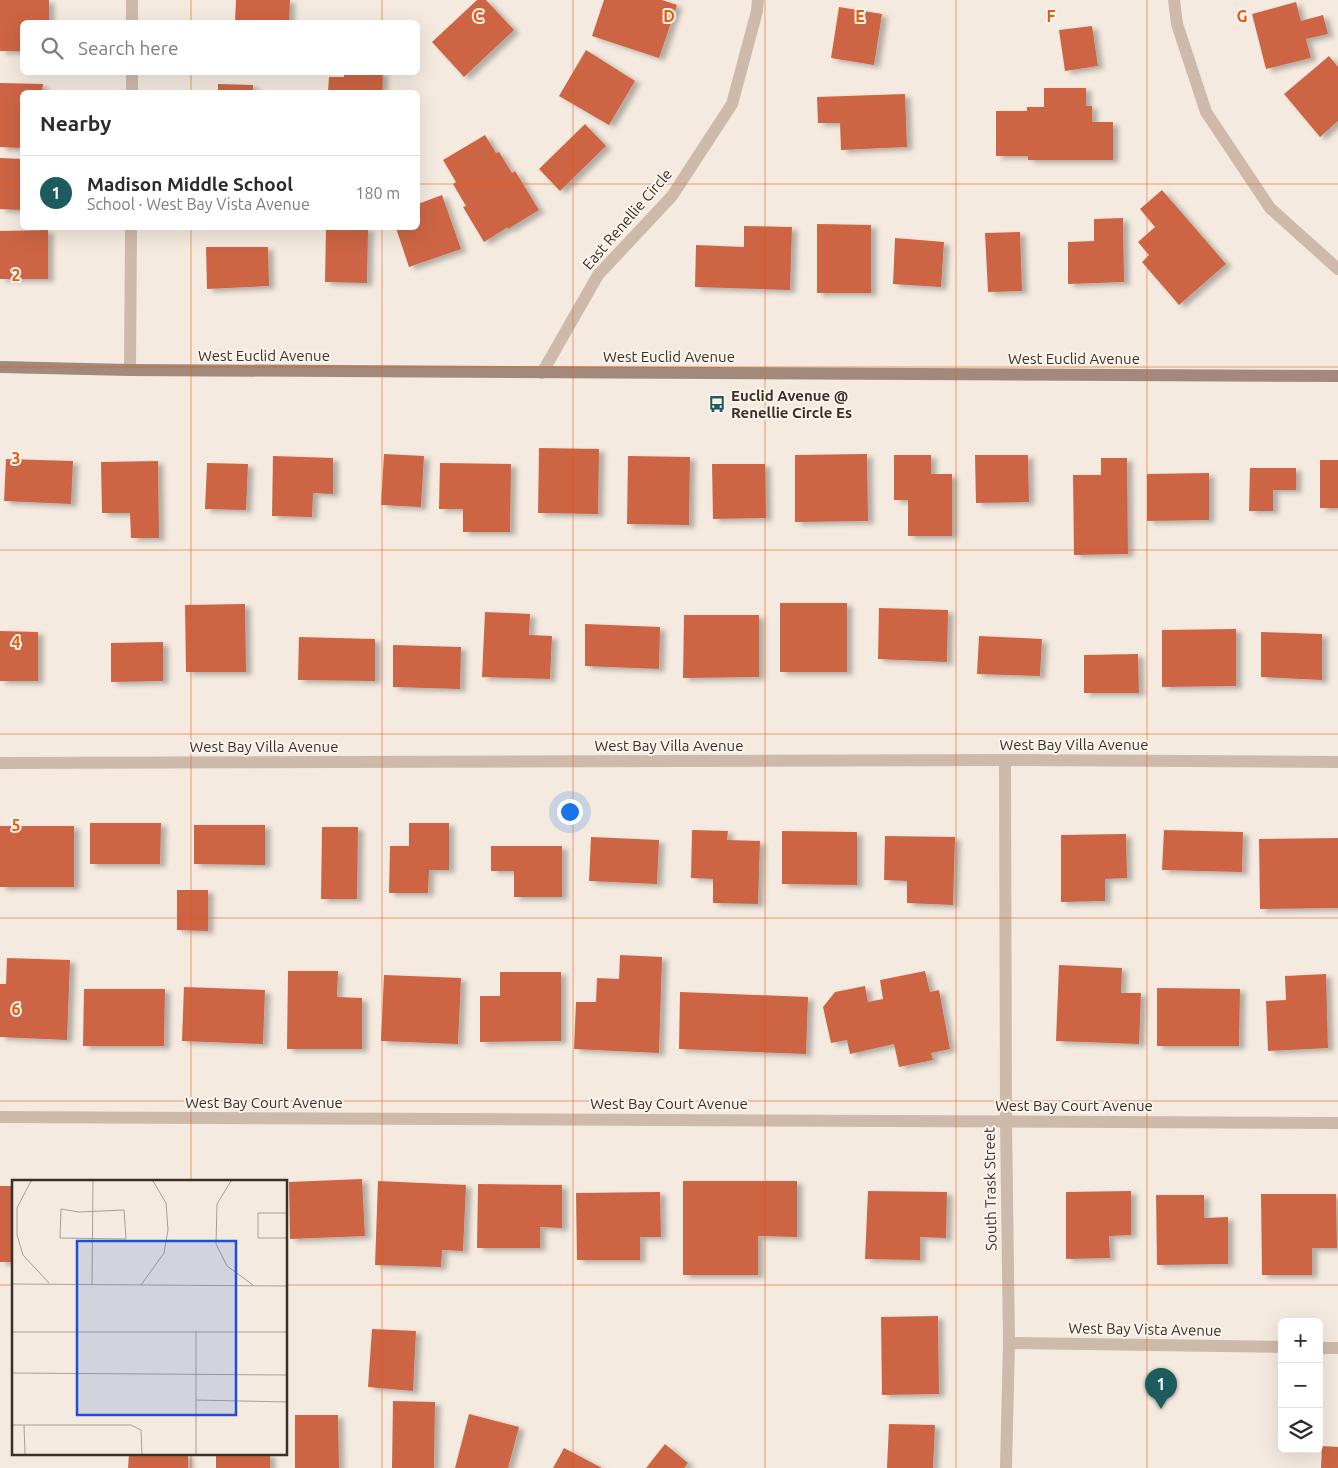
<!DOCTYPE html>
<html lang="en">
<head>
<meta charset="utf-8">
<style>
	:root { --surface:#fff; --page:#f7f7f7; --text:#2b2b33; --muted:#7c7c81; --line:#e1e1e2; --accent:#1c5c5f }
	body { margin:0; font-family:Ubuntu,sans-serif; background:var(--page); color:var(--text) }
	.controls { position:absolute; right:15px; bottom:15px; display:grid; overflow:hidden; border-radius:8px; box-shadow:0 5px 20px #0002 }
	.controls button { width:45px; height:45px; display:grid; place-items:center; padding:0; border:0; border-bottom:1px solid var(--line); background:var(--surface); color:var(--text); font:25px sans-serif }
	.you { position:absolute; left:569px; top:811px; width:18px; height:18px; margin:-12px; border:4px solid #fff; border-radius:50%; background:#1a73e8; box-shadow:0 0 0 8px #1a73e833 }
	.badge { display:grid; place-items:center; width:32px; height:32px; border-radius:50%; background:var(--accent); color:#fff; font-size:16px; font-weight:700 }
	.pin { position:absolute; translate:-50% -41px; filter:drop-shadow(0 1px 2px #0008) }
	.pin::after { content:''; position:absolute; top:26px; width:18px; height:15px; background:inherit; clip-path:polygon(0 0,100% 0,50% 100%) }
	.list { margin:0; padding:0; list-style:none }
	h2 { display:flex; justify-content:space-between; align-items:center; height:65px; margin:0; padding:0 20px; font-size:21px }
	h2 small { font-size:16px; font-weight:400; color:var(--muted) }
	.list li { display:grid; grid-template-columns:32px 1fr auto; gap:15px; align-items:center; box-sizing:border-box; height:75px; padding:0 20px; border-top:1px solid var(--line) }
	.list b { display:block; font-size:19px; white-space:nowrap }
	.list p { margin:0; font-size:16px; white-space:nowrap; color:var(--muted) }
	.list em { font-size:16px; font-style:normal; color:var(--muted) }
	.icon { flex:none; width:28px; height:28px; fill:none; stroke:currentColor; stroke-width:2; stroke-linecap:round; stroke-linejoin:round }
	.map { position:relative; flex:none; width:1338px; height:1468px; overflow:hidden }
	.search { position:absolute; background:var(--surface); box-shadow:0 5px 20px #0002; left:20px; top:20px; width:400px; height:55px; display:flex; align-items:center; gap:12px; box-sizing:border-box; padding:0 18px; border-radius:8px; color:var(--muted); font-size:19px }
	.panel { position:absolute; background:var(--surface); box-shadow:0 5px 20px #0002; left:20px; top:90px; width:400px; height:140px; border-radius:8px }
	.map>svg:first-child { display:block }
</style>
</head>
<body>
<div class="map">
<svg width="1338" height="1468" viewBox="0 0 1338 1468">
	<defs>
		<filter id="shadow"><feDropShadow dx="5.5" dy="3" stdDeviation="2.5" flood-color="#0004"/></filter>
	</defs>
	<rect width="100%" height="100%" fill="#f4eadf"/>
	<g fill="#cd6545" filter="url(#shadow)">
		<polygon points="0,0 49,0 49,22 22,22 22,51 0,51"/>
		<polygon points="236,0 290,0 289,22 235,22"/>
		<polygon points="477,0 486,0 514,30 464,77 432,42"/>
		<polygon points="604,0 662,0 677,5 659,58 592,36"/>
		<polygon points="1296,2 1301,21 1323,15 1328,34 1306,39 1311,58 1266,69 1252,14"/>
		<polygon points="839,7 882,14 874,65 831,58"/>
		<polygon points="1092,26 1098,66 1065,71 1059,30"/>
		<polygon points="586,50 635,81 609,125 559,96"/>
		<polygon points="1329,56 1338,67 1338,121 1320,137 1284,94"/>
		<polygon points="344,72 383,72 382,92 328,92 329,77 344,77"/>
		<polygon points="0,83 43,84 42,92 22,92 22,148 0,147"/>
		<polygon points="218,84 253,85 253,92 218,92"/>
		<polygon points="1044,88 1086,88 1086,106 1092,106 1092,122 1113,122 1113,160 1028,160 1028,156 996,156 996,111 1027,111 1027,107 1044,107"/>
		<polygon points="905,94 907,147 841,150 840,123 818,123 817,97"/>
		<polygon points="585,124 606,146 560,191 539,169"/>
		<polygon points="485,135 496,153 499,152 512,173 515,171 539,210 508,229 508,227 484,242 463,207 466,206 453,184 456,182 443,160"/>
		<polygon points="0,158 22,159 22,210 0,209"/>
		<polygon points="1162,190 1226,264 1179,305 1142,262 1149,255 1138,242 1155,227 1140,209"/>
		<polygon points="442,195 461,249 409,267 396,228 418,228 418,204"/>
		<polygon points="1123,218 1124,282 1068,284 1068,242 1094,241 1094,219"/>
		<polygon points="817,224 871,225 871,293 817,293"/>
		<polygon points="744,226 792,227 790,290 695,287 696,245 744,247"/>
		<polygon points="326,228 368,228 367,283 325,282"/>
		<polygon points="48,230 48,279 0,279 0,231"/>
		<polygon points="1020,232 1022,291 988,292 985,233"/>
		<polygon points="895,238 944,242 941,287 893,284"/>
		<polygon points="206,247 268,247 269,286 207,289"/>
		<polygon points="539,448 599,449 598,514 538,513"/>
		<polygon points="384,454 424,456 421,507 381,505"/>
		<polygon points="867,454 868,521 795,522 795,455"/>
		<polygon points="894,455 931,455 931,474 952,474 952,536 908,536 908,500 894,500"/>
		<polygon points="975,455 1028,455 1029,502 976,503"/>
		<polygon points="273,456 333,458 333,494 313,493 312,517 272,516"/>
		<polygon points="628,456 690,457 689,525 627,524"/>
		<polygon points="1101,458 1127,458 1128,554 1074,555 1073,475 1101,475"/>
		<polygon points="6,459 73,461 71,504 4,501"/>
		<rect x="1320" y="460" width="18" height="48"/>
		<polygon points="158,461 159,538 131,538 130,513 102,513 101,462"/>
		<polygon points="207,463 248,464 246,510 205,509"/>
		<polygon points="440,463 511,464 510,532 463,532 463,509 439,509"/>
		<polygon points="712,464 765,464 766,518 713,519"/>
		<polygon points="1250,468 1296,468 1296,490 1273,490 1273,511 1249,511"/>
		<polygon points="1209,473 1209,520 1147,521 1147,474"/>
		<rect x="780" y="603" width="67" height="69"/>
		<polygon points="245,604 246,672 186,672 185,605"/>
		<polygon points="879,608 948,610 947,662 878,659"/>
		<polygon points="485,612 530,614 529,635 552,636 550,679 482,677"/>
		<polygon points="684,615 759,615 759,677 683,678"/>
		<polygon points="585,624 660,627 659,669 585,666"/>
		<polygon points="1236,629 1236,686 1162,687 1162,630"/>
		<polygon points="0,631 38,632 38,681 0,681"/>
		<polygon points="1261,632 1322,634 1322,680 1261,677"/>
		<polygon points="979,636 1042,639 1040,676 977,674"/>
		<polygon points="299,637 375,639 375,681 298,680"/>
		<polygon points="163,642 163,681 111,682 111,643"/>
		<polygon points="393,645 461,647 460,689 393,687"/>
		<polygon points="1138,654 1139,693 1084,693 1084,655"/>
		<polygon points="90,823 161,823 160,864 90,864"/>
		<polygon points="409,823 449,823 449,870 429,870 428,893 389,893 390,846 409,846"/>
		<polygon points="194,825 265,825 265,865 194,864"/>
		<rect x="0" y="826" width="74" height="61"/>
		<polygon points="322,827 358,827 357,899 321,899"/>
		<polygon points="692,830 728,831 727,840 760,841 758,904 713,903 713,879 691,878"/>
		<polygon points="1164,830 1243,832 1242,872 1162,870"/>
		<polygon points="782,831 857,832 857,885 782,884"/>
		<polygon points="1126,834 1127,878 1105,879 1105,901 1061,902 1061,835"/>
		<polygon points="885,836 955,837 953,905 907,903 907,881 884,880"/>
		<polygon points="591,837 659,840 657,884 589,881"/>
		<polygon points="1338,838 1338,908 1260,909 1259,839"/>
		<polygon points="491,846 562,846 562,897 514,897 514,871 491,871"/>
		<polygon points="177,890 208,890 208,931 177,930"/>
		<polygon points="620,955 662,957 659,1053 574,1049 576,1002 596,1002 597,978 619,979"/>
		<polygon points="7,958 70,960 67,1040 0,1037 0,984 6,984"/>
		<polygon points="1059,965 1122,968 1121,993 1141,993 1139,1044 1056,1041"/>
		<polygon points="288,971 338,971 337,997 362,998 362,1049 287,1049"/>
		<polygon points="925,971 930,992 939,990 950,1049 931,1053 933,1060 899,1067 894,1044 850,1054 847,1040 831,1043 823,1007 835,992 865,986 868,1002 883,999 880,980"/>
		<polygon points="500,972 561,972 561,1041 480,1042 480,996 500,996"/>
		<polygon points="1326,974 1328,1048 1268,1051 1266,1001 1286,1000 1285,976"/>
		<polygon points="384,975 461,978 458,1044 381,1041"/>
		<polygon points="184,987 265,990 263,1044 182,1041"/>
		<polygon points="1157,988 1240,989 1239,1046 1157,1046"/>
		<polygon points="84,989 165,989 164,1046 83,1046"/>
		<polygon points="680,992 808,997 806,1054 679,1049"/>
		<polygon points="362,1179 365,1236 290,1239 289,1182"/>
		<polygon points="378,1181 466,1185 463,1251 442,1250 441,1267 375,1265"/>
		<polygon points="683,1181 797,1181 797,1237 758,1236 758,1275 683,1275"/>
		<polygon points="478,1184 562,1185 562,1228 540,1227 540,1248 477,1248"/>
		<rect x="0" y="1186" width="14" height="76"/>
		<polygon points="868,1191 947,1192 946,1238 920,1237 920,1260 865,1259"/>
		<polygon points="1131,1191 1131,1235 1109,1236 1110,1258 1066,1259 1066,1192"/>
		<polygon points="660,1192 661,1237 640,1237 640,1260 577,1260 576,1193"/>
		<polygon points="1261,1194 1336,1194 1337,1248 1312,1248 1312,1275 1262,1275"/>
		<polygon points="1156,1195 1204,1195 1204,1218 1228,1217 1228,1264 1157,1265"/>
		<polygon points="938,1316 939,1394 882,1395 881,1317"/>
		<polygon points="372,1329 416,1331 413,1391 368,1387"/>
		<polygon points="393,1401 435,1402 434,1468 392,1468"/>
		<polygon points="469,1414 519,1427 508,1468 455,1468"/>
		<polygon points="295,1415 338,1415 339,1468 295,1468"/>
		<polygon points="889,1424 935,1425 933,1468 887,1468"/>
		<polygon points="665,1444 688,1463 684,1468 646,1468"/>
		<polygon points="1322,1446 1338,1447 1338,1468 1321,1468"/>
		<polygon points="564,1448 602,1468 553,1468"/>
		<polygon points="129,1454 188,1454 188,1468 128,1468"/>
		<rect x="216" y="1454" width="54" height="14"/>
	</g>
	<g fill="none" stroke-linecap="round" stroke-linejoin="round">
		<g stroke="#cebaaa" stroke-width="12">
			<polyline points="1174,0 1177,24 1206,112 1270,208 1338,269"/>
			<polyline points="132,22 132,0"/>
			<polyline points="132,92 132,72"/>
			<polyline points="130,370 131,228"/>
			<polyline points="542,373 598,275 672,196 732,104 757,11 758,0"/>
			<polyline points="1005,760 1006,1121 1009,1343 1006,1468"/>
			<polyline points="0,763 1005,760 1338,762"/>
			<polyline points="0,1117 1338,1123"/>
			<polyline points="1009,1343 1282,1347"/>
			<polyline points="1319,1348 1338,1348"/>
		</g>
		<polyline stroke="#a2897b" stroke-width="12" points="0,367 130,370 1338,376"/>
	</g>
	<path fill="none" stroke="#e8590c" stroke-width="1" stroke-opacity="0.55" d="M191 0V22M382 0V22M573 0V1468M765 0V1468M956 0V1468M1147 0V1468M191 72V92M382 72V92M0 184H22M418 184H1338M191 228V1182M382 228V1468M0 367H1338M0 550H1338M0 734H1338M0 918H1338M0 1101H1338M0 1285H14M286 1285H1338M191 1454V1468"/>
	<defs>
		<g id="bus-bare" transform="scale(1.35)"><path d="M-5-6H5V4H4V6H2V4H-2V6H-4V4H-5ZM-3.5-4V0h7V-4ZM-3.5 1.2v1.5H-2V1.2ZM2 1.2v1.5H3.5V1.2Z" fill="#1c5c5f" stroke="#fbf4ec" stroke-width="2.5" paint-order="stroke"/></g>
	</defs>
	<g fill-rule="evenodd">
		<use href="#bus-bare" x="717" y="404"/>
	</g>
	<g text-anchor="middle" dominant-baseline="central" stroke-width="4" stroke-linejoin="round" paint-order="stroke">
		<g font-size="15" fill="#3b2f2a" stroke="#fbf4ec">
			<text transform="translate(627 219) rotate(-49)">East Renellie Circle</text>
			<text x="264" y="355">West Euclid Avenue</text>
			<text x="669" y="356">West Euclid Avenue</text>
			<text x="1074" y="358">West Euclid Avenue</text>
			<text x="1074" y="744">West Bay Villa Avenue</text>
			<text x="669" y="745">West Bay Villa Avenue</text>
			<text x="264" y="746">West Bay Villa Avenue</text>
			<text x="264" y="1102">West Bay Court Avenue</text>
			<text x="669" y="1103">West Bay Court Avenue</text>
			<text x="1074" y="1105">West Bay Court Avenue</text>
			<text transform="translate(990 1189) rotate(-91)">South Trask Street</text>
			<text transform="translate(1145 1329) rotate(1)">West Bay Vista Avenue</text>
		</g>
		<g font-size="15" font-weight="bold" fill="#3b2f2a" stroke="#fbf4ec" text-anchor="start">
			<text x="731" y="395">Euclid Avenue @<tspan x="731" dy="17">Renellie Circle Es</tspan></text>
		</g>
	</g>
	<g transform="translate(12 1180)">
		<rect width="275" height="275" fill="#f4eadf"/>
		<path fill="none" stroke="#aa9f97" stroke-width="1" d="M19 1 5 28V55L11 75 37 103M219 1 205 24 204 64 215 86 241 105M49 29 67 32 112 30 114 59 48 58ZM275 33H246V58H275M0 104 275 106M80 105 81 1M129 105 152 73 156 50 154 23 141 1M0 152H275M0 193 275 195M184 220 275 222M0 245H119L129 250 130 274M12 245 13 274M184 274V151"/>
		<path fill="#1d4ed8" fill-opacity="0.15" stroke="#1d4ed8" stroke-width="2.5" d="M65 61H224V235H65Z"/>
		<rect width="275" height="275" fill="none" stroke="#3b2f2a" stroke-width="2.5"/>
	</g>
	<g font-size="16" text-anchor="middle" font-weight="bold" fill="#e8590c" stroke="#fbf4ec" stroke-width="4" stroke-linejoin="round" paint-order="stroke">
		<text x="478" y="22">C</text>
		<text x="669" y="22">D</text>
		<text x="860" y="22">E</text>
		<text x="1051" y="22">F</text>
		<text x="1242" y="22">G</text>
		<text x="16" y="281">2</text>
		<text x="16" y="464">3</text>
		<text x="16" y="648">4</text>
		<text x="16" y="831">5</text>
		<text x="16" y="1015">6</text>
	</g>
</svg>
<div class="controls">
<button>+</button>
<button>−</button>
<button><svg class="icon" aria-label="layers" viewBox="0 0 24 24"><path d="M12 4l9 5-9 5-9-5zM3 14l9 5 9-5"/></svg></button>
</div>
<div class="you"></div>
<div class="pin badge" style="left:1161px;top:1409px">1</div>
<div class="search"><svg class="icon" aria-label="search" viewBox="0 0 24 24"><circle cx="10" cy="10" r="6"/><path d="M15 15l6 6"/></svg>Search here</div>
<section class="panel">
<h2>Nearby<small></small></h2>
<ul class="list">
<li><span class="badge">1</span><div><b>Madison Middle School</b><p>School · West Bay Vista Avenue</p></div><em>180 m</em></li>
</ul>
</section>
</div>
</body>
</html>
